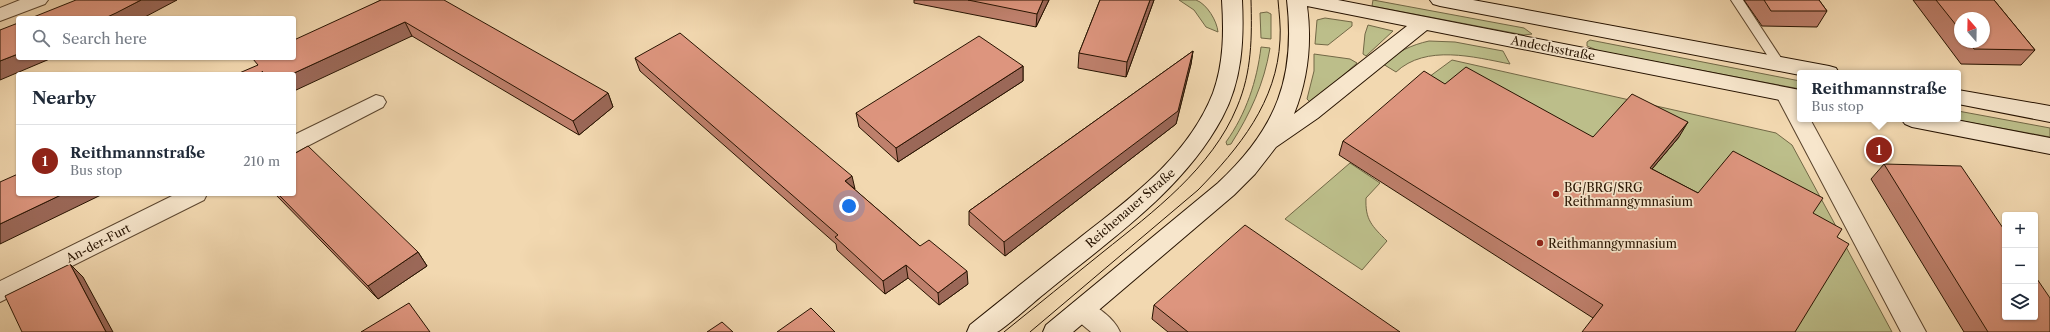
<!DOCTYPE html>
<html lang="en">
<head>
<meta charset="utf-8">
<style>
	:root { --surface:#fff; --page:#f6f6f7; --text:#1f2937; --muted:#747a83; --line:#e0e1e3; --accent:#8f2418 }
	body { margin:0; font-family:"Libre Caslon Text",serif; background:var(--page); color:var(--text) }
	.controls { position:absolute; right:12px; bottom:12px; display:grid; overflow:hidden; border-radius:4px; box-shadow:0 1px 3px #0004 }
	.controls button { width:36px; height:36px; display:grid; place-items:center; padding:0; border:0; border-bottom:1px solid var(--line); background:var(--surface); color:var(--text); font:20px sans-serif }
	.compass { position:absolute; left:1954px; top:12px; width:36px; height:36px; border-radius:50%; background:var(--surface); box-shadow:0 1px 3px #0004; rotate:340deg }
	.you { position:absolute; left:849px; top:206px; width:14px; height:14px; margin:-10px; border:3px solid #fff; border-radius:50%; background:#1a73e8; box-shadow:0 0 0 6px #1a73e833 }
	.badge { display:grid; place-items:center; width:26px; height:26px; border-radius:50%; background:var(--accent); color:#fff; font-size:13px; font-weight:700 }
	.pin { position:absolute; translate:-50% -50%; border:2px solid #fff; box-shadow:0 1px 4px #0006 }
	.popup { position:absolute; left:1797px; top:70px; width:164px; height:52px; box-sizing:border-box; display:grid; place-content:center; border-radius:4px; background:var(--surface); filter:drop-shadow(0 1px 3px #0005); font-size:13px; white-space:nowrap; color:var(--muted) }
	.popup b { font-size:15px; color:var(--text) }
	.popup::after { content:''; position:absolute; left:50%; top:100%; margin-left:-8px; border:8px solid transparent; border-top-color:var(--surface) }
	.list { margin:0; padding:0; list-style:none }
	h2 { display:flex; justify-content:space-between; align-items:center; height:52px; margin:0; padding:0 16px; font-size:17px }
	h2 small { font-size:13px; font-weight:400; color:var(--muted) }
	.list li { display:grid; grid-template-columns:26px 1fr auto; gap:12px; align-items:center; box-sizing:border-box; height:72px; padding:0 16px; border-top:1px solid var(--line) }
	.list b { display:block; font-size:15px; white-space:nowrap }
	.list p { margin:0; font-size:13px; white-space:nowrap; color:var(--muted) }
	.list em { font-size:13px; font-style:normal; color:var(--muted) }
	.icon { flex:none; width:22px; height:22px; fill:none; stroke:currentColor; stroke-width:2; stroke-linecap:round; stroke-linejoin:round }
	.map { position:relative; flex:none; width:2050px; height:332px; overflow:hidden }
	.search { position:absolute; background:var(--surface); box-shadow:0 1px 3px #0004; left:16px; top:16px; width:280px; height:44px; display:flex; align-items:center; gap:10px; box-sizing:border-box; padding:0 14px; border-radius:4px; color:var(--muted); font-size:15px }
	.panel { position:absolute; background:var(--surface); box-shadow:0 1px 3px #0004; left:16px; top:72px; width:280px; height:124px; border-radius:4px }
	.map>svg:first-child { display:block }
</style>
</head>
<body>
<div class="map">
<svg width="2050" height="332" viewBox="0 0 2050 332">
	<rect width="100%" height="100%" fill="#f2d8b0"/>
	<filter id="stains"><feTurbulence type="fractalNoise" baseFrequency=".005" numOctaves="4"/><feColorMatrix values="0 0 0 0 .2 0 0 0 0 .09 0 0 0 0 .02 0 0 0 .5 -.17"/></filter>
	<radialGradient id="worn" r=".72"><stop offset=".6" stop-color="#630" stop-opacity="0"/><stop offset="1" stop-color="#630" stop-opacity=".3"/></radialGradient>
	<g fill="#bcbe8a" stroke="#726846">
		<path d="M1179 0C1184 0 1191 0 1196 0 1207 4 1217 21 1218 32L1206 27 1194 10Z"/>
		<polygon points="1373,0 1524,28 1532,34 1524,35 1372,6"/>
		<polygon points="1267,12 1271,14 1271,39 1261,38 1260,13"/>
		<polygon points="1325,18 1352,22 1352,26 1328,45 1315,44 1317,20"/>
		<polygon points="1368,25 1393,31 1366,56 1363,54 1365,34"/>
		<polygon points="1590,40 1800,81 1800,89 1599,51 1587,46 1587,42"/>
		<path d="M1429 41 1455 42 1503 51 1510 64C1474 57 1426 44 1396 72L1383 64C1397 52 1411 45 1429 41Z"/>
		<path d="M1261 47 1270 48C1264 84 1250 114 1231 144L1227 145 1226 142C1246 114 1257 81 1261 47Z"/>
		<polygon points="1314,54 1350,59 1357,63 1314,101 1310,102 1307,99 1314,71"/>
		<polygon points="1452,60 1776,133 1792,145 1838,230 1695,199 1585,151 1440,99 1418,85"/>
		<polygon points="1958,111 2050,128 2050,137 1951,119 1958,119"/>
		<path d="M1350 163 1380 183 1366 198C1365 220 1372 226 1387 241L1362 270 1285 219Z"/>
		<polygon points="1845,245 1892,332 1791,332"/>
	</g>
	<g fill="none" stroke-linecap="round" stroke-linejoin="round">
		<g stroke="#5a442d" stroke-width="2">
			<polygon id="lane" points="1731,0 1743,0 1785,64 1783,67 1775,67"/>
		</g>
		<g stroke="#5a442d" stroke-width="2">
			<g id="street">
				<polygon points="20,0 48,0 45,4 0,21 0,8"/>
				<path d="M1786 88 1793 90C1800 101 1800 106 1800 119H1810L1926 332H1901L1776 95 1779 90Z"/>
				<polygon points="376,95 383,97 386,102 383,107 294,153 294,135"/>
				<polygon points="176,194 207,194 204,200 0,302 0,281"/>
				<path d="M1082 300C1096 305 1114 318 1120 332H1091L1073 317 1070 310 1073 303Z"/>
			</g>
		</g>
		<g stroke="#271301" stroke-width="2">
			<g id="secondary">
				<path d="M1222 0H1242C1244 41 1242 81 1222 118 1182 192 1108 241 1044 294 1035 301 1004 329 997 332 989 332 975 332 967 332L970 325C1006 296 1041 268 1077 240 1129 199 1188 157 1213 93 1224 63 1224 31 1222 0Z"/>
				<path d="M1287 0H1338L1800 90V104L1427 30 1318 118 1276 147 1255 174 1234 195 1073 332H1043L1046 325 1218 183C1276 129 1296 78 1287 0ZM1307 6 1407 26 1294 114C1308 79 1312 43 1307 6Z"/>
				<polygon points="1430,0 1473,0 1829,66 1836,68 1839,73 1800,73 1800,75 1440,6 1433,4"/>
				<polygon points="1958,90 2050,106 2050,122 1958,104"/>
				<polygon points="1901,119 1951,119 2050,138 2050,154 1912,127 1905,124"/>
			</g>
		</g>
		<use href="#lane" fill="#f7e6cc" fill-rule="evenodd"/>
		<use href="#street" fill="#f7e6cc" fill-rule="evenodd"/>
		<use href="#secondary" fill="#f7e6cc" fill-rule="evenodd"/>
		<g stroke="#271301" stroke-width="1">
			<path d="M1004 332C1037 305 1070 279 1103 252 1153 212 1212 168 1237 107 1252 72 1252 37 1251 0"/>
			<path d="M1030 332 1198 190C1239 148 1277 102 1280 40 1281 27 1279 13 1278 0"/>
		</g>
	</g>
	<g fill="#be806c" stroke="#271301" fill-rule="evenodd">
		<polygon points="381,0 608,93 613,107 579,135 412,36 257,65"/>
		<polygon points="914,0 1049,0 1036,27 914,3"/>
		<polygon points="1100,0 1154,0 1126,77 1078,68 1079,53"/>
		<polygon points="1744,0 1819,0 1827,11 1817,27 1762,26"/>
		<path d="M1913 0H1994L2035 50 2021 65 1961 64ZM1960 18 1984 42H1960Z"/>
		<polygon points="1193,51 1191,64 1176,124 1005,256 969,225 969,211"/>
		<polygon points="635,58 854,189 920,246 968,284 939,305 908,278 885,294 837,250 836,244 640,71"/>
		<polygon points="1023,66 1023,81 898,162 859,127 856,113"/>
		<polygon points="1593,137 1679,137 1652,169 1698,193 1593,318 1339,155 1343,141"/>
		<polygon points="1884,164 2050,332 1964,332 1871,179"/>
		<polygon points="275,194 294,194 418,252 427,266 378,299"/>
		<polygon points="1154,305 1400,332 1168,332 1152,319"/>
	</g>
	<g fill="#9b6858" stroke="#271301">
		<polygon points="141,0 177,0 143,18 105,18"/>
		<polygon points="1043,0 1049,0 1036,27 1037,14"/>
		<polygon points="1150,0 1154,0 1126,77 1127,62"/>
		<polygon points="405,22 412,36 294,91 294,74 292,74"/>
		<polygon points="1193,51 1191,64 1176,124 1005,256 1004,242"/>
		<polygon points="18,54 18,58 52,58 0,80 0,61"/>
		<polygon points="1023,66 1023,81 898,162 896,148"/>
		<polygon points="608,93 613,107 579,135 573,121"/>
		<polygon points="1688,122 1679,137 1641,182 1650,168"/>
		<polygon points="852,176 855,189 845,181"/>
		<polygon points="63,194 103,194 0,244 0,224"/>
		<polygon points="418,252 427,266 378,299 368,286"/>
		<polygon points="70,264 83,277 113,332 106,332"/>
		<polygon points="906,265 908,278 885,294 883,281"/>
		<polygon points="967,271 968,284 939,305 938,293"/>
	</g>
	<g fill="#dd957e" stroke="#271301">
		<polygon points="76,0 141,0 116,13 105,18 31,18"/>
		<polygon points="381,0 444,0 608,93 573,121 405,22 292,74 264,74 262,71 264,74 237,74 258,65 253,59 255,58 294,58 294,40"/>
		<polygon points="968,0 1043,0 1037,14"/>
		<polygon points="1100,0 1150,0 1127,62 1079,53"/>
		<polygon points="1764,0 1819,0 1827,11 1771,11"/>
		<polygon points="1936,0 1994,0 2035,50 1974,49 1969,42 1984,42 1984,18 1960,18 1960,30"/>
		<polygon points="18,23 18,54 0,61 0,30"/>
		<polygon points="680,33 852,176 845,181 920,246 929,240 967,271 938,293 906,265 883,281 835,237 838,235 635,58"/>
		<polygon points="979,36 1023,66 896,148 856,113"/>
		<polygon points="1193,51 1178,111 1004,242 969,211"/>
		<polygon points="1466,67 1593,137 1632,94 1688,122 1650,168 1698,193 1733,151 1823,198 1813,213 1842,229 1837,237 1849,244 1795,332 1582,332 1603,305 1343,141 1424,71 1445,84"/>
		<polygon points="308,146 418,252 368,286 278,194 294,194 294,154"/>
		<polygon points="1884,164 1961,166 2005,231 2005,317 2035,317 2035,276 2050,298 2050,332 1988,332"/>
		<polygon points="18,174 18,194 63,194 0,224 0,182"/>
		<polygon points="1245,225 1400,332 1188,332 1154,305"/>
		<polygon points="70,264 106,332 22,332 5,296"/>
		<polygon points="409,303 430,332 361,332"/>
		<polygon points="811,308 835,332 777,332"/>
		<polygon points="722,322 733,332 707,332"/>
	</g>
	<g fill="#8f2418" stroke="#f7e6cc" stroke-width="1.5">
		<circle cx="1556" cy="194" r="4"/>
		<circle cx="1540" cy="243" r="4"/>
	</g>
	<g text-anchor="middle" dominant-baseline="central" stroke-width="3.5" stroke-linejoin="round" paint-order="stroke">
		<g font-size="12" fill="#271301" stroke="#f7e6cc">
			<text transform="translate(1553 48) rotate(11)">Andechsstraße</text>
			<text transform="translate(1130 208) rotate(-41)">Reichenauer Straße</text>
			<text transform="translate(98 243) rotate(-27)">An-der-Furt</text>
		</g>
		<g font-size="12" fill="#271301" stroke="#f7e6cc" text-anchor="start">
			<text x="1564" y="187">BG/BRG/SRG<tspan x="1564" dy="14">Reithmanngymnasium</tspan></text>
			<text x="1548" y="243">Reithmanngymnasium</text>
		</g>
	</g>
	<rect width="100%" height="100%" filter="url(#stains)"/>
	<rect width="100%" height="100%" fill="url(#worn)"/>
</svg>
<div class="controls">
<button>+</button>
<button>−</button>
<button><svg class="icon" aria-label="layers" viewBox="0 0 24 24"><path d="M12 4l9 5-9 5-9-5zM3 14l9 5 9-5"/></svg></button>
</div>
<svg class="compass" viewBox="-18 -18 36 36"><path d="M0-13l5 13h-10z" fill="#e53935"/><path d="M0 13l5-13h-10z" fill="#747a83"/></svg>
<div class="you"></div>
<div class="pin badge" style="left:1879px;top:150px">1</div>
<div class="popup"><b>Reithmannstraße</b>Bus stop</div>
<div class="search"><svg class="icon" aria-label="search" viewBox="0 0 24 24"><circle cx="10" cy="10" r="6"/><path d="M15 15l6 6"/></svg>Search here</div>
<section class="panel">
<h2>Nearby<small></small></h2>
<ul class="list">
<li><span class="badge">1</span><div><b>Reithmannstraße</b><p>Bus stop</p></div><em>210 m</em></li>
</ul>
</section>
</div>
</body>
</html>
